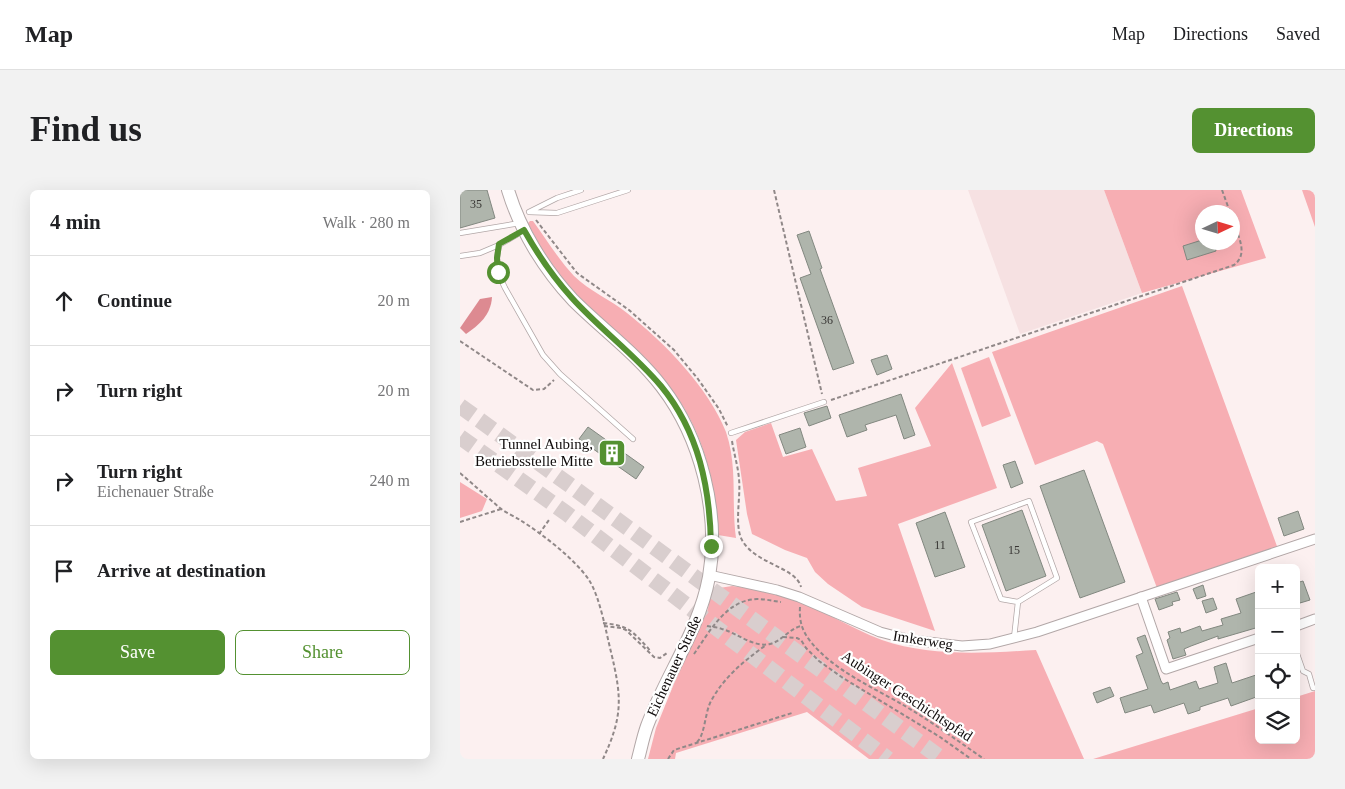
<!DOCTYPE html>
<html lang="en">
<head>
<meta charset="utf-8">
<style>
	:root { --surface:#fff; --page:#f2f2f2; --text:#202124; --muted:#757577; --line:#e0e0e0; --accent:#549131 }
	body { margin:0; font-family:Georgia,serif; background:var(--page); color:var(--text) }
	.controls { position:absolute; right:15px; bottom:15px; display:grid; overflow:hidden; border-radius:8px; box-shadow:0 5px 20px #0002 }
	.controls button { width:45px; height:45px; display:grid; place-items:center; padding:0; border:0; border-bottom:1px solid var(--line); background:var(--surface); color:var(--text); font:25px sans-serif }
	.compass { position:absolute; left:735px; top:15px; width:45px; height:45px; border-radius:50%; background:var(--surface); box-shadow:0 5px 20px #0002; rotate:86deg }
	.stop { position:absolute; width:15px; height:15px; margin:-11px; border:4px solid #549131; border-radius:50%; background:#fff }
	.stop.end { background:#549131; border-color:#fff; box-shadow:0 1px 5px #0008 }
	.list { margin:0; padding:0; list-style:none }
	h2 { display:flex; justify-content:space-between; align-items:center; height:65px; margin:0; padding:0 20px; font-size:21px }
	h2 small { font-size:16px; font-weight:400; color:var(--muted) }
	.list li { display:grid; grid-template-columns:32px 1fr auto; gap:15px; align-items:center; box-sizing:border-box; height:90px; padding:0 20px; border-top:1px solid var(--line) }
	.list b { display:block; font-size:19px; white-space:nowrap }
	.list p { margin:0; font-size:16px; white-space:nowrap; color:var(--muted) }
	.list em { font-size:16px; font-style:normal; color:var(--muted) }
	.actions { display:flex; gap:10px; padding:15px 20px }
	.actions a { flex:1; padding:11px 0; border:1px solid var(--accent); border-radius:8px; text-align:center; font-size:18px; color:var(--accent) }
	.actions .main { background:var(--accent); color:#fff }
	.icon { flex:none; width:28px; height:28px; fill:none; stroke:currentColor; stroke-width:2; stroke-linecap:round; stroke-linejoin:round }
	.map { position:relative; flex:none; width:855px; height:569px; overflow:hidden; border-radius:8px }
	header { display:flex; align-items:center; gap:30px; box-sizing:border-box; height:70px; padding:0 25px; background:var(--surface); border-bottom:1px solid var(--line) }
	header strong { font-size:24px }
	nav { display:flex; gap:28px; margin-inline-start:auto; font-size:18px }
	.intro { display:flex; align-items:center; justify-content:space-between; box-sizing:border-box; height:120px; padding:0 30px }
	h1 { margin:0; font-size:35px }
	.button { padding:12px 22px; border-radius:8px; background:var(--accent); color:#fff; font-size:18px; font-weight:700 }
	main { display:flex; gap:30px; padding:0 30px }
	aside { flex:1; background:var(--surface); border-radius:8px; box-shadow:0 5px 20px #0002 }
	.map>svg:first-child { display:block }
</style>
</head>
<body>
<header>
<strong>Map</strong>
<nav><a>Map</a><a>Directions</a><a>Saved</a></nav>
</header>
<div class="intro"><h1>Find us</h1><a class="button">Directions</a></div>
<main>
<aside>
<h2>4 min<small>Walk · 280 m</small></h2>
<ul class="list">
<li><svg class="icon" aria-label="ahead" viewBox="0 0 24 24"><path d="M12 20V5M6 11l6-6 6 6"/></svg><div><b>Continue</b></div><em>20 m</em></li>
<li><svg class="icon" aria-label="right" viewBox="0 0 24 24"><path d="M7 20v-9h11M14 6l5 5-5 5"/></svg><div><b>Turn right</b></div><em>20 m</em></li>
<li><svg class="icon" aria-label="right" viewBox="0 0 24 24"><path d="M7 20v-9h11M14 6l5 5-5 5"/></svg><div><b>Turn right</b><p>Eichenauer Straße</p></div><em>240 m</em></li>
<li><svg class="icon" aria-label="arrive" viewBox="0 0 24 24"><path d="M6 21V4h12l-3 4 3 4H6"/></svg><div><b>Arrive at destination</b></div></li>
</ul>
<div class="actions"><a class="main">Save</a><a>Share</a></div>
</aside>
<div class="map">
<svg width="855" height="569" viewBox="0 0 855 569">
	<rect width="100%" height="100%" fill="#fcf0f0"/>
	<polygon fill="#f6e1e2" points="508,0 644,0 682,103 560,144"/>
	<g fill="#f7aeb3" fill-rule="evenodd">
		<path d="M644 0H781L806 68 682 103ZM742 22H772V52H742Z"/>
		<polygon points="842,0 855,0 855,37"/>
		<path d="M70 31H73C86 49 99 70 114 86 129 101 151 110 167 123 204 152 249 198 266 242 278 277 271 313 276 348L258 345C256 289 241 233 204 190 178 160 147 136 120 108 98 85 81 60 68 33Z"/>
		<polygon points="722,96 818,359 697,398 643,254 637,251 575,275 532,162"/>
		<polygon points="529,167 551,226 522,237 501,178"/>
		<polygon points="492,173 537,298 438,334 475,441 402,417 368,394 355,382 347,368 325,360 292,344 287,324 276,250 285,242 311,233 323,267 352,259 376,311 407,306 398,278 471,256 455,218"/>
		<polygon points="0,292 27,309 22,321 0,328"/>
		<path d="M272 396C291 398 310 402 328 408 360 418 390 438 422 450 471 467 525 463 576 460L624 569H409L347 522 216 563 215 569H188L196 538 213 496 248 419 250 404 253 399Z"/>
		<polygon points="855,501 855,569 633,569 799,518 799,550 836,550 836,507"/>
	</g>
	<path fill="#dd8a91" d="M32 107C31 125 19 135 6 144L0 138 20 109Z"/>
	<g fill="#afb5ac" stroke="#828880">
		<polygon points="0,0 27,0 35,28 0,38"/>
		<polygon points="349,41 362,78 360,79 394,173 373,180 340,88 351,84 337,45"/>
		<polygon points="742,50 742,52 754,52 756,61 727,70 723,56"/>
		<polygon points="427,165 432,179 417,185 411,170"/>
		<polygon points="441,204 455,245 444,249 436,225 405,235 407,240 387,247 379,225"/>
		<polygon points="367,216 371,228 349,236 344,223"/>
		<polygon points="128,237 184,277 176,289 119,249"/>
		<polygon points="340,238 346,257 326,264 319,245"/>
		<polygon points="555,271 563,293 551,298 543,275"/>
		<polygon points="624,280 665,392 620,408 580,296"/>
		<polygon points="562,320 586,386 546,401 522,335"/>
		<polygon points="838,321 844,339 824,346 818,328"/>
		<polygon points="485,322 505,377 475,387 456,333"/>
		<polygon points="843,391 850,410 840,413 836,401 836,393"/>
		<polygon points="743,395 746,406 737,409 733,399"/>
		<polygon points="799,401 799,437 758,449 758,446 731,456 724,459 726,465 713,469 707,450 710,448 708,442 720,438 721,443 740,436 742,441 763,435 761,429 781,423 776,409"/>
		<polygon points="717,402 720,410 712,412 713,415 699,420 695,409"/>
		<polygon points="753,408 757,419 746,423 742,411"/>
		<polygon points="685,445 701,491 703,494 708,492 710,500 736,491 739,499 758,493 754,477 766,473 772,493 799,484 799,506 771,516 768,508 740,517 740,520 728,524 724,513 694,523 691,515 665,523 660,508 688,499 676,466 683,463 677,448"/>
		<polygon points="650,497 654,506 637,513 633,503"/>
	</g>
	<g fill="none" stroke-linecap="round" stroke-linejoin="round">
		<g stroke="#d9cece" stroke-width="16" stroke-dasharray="16 8" stroke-linecap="butt">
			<polyline points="0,216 111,296 482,569"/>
			<polyline points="0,247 106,323 428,569"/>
		</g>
		<g stroke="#b2a7a7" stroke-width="6">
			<g id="lane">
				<polyline points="121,0 97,8 69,22 97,23 168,0"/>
				<polyline points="63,41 39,55 37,68 38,83 45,98 83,165 100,184 173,249"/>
				<polyline points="0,43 60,33"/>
				<polyline points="0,66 20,63 39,55"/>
				<polyline points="271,243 364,212"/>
				<polyline points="554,448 558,412 597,388 569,311 511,332 541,409 558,412"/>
				<polyline points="836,461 843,481 849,484 853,498 855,498"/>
			</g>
		</g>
		<g stroke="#b2a7a7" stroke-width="11">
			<g id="street">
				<polyline points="249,385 317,400 339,407 420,442 451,450 502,456 530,454 577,442 855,349"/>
				<polyline points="681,407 706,479 799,448"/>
				<polyline points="836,436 855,429"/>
			</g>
		</g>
		<g stroke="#b2a7a7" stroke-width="14">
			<path id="secondary" d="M48 0C60 40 84 79 113 110 142 139 177 164 202 197 241 248 260 323 249 387 239 441 206 485 187 536 183 547 181 558 178 569"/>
		</g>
		<g stroke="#908888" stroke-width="2" stroke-dasharray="4 2.5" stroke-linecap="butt">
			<polyline points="314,0 362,204"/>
			<polyline points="762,0 770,22"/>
			<polyline points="76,30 117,83 169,120 214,160 238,189 259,219 268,237"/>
			<polyline points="0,151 73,200 84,199 94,190"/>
			<path d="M371 210 774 75C789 64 778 45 772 30"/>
			<path d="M272 251C274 264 278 276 279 289 281 307 274 335 282 350 295 374 336 377 341 397"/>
			<path d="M0 283C14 295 27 307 40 318 46 323 54 326 60 330 81 343 115 369 129 390 140 407 146 442 151 462 162 508 163 526 143 569"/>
			<polyline points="0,332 41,319"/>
			<polyline points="79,344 89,330"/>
			<path d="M340 417C339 431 342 441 351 452 373 480 414 498 445 516 472 532 498 551 524 569"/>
			<path d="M143 433C169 436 171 440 188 458L190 461"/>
			<polyline points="144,436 161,438 166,440 194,467 200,468 207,463"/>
			<path d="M247 436C252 437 257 437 262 439 277 443 294 458 310 454 322 451 329 439 341 436"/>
			<polyline points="323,447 337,448 341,450 346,458 359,471 383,488 480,547 511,569"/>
			<path d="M234 464C250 441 266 410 297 409 305 409 313 411 321 412"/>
			<path d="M237 552C245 545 245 522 251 511 264 487 284 471 306 455"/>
			<polyline points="208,569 214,560 332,523"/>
		</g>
		<use href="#lane" stroke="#fff" stroke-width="4.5"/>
		<use href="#street" stroke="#fff" stroke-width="9"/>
		<use href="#secondary" stroke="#fff" stroke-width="12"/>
	</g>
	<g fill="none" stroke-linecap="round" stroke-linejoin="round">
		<path stroke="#549131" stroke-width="6" d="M38 82 37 68 39 54 64 40C78 65 93 87 112 108 140 139 174 164 201 196 239 242 250 298 251 356"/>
	</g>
	<defs>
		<g id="building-square" transform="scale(1.4375)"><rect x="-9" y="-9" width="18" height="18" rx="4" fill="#549131" stroke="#fff"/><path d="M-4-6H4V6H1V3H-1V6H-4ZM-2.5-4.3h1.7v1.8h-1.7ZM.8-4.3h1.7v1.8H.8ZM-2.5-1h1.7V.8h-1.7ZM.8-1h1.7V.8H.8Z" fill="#fff"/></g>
	</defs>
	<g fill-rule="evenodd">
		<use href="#building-square" x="152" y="263"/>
	</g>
	<g text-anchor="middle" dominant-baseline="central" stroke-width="4.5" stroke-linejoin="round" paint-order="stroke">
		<g font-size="12" fill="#383634">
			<text x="16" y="14">35</text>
			<text x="367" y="130">36</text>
			<text x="480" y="355">11</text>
			<text x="554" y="360">15</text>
		</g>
		<g font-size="15" fill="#100c0c" stroke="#fff" text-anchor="end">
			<text x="133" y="254">Tunnel Aubing,<tspan x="133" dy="17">Betriebsstelle Mitte</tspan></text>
		</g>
		<g font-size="15" fill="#100c0c" stroke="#fff">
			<text transform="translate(463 450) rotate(9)">Imkerweg</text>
			<text transform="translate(214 476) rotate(-65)">Eichenauer Straße</text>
			<text transform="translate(447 506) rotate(33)">Aubinger Geschichtspfad</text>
		</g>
	</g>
</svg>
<div class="controls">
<button>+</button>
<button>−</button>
<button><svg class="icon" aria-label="locate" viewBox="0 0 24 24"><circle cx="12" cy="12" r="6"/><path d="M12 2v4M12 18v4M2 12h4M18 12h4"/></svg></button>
<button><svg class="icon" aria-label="layers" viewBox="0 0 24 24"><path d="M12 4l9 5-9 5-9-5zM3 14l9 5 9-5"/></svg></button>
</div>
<svg class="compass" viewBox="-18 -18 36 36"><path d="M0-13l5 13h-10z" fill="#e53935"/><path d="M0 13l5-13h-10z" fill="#757577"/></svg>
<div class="stop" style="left:38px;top:82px"></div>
<div class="stop end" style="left:251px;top:356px"></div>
</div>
</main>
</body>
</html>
